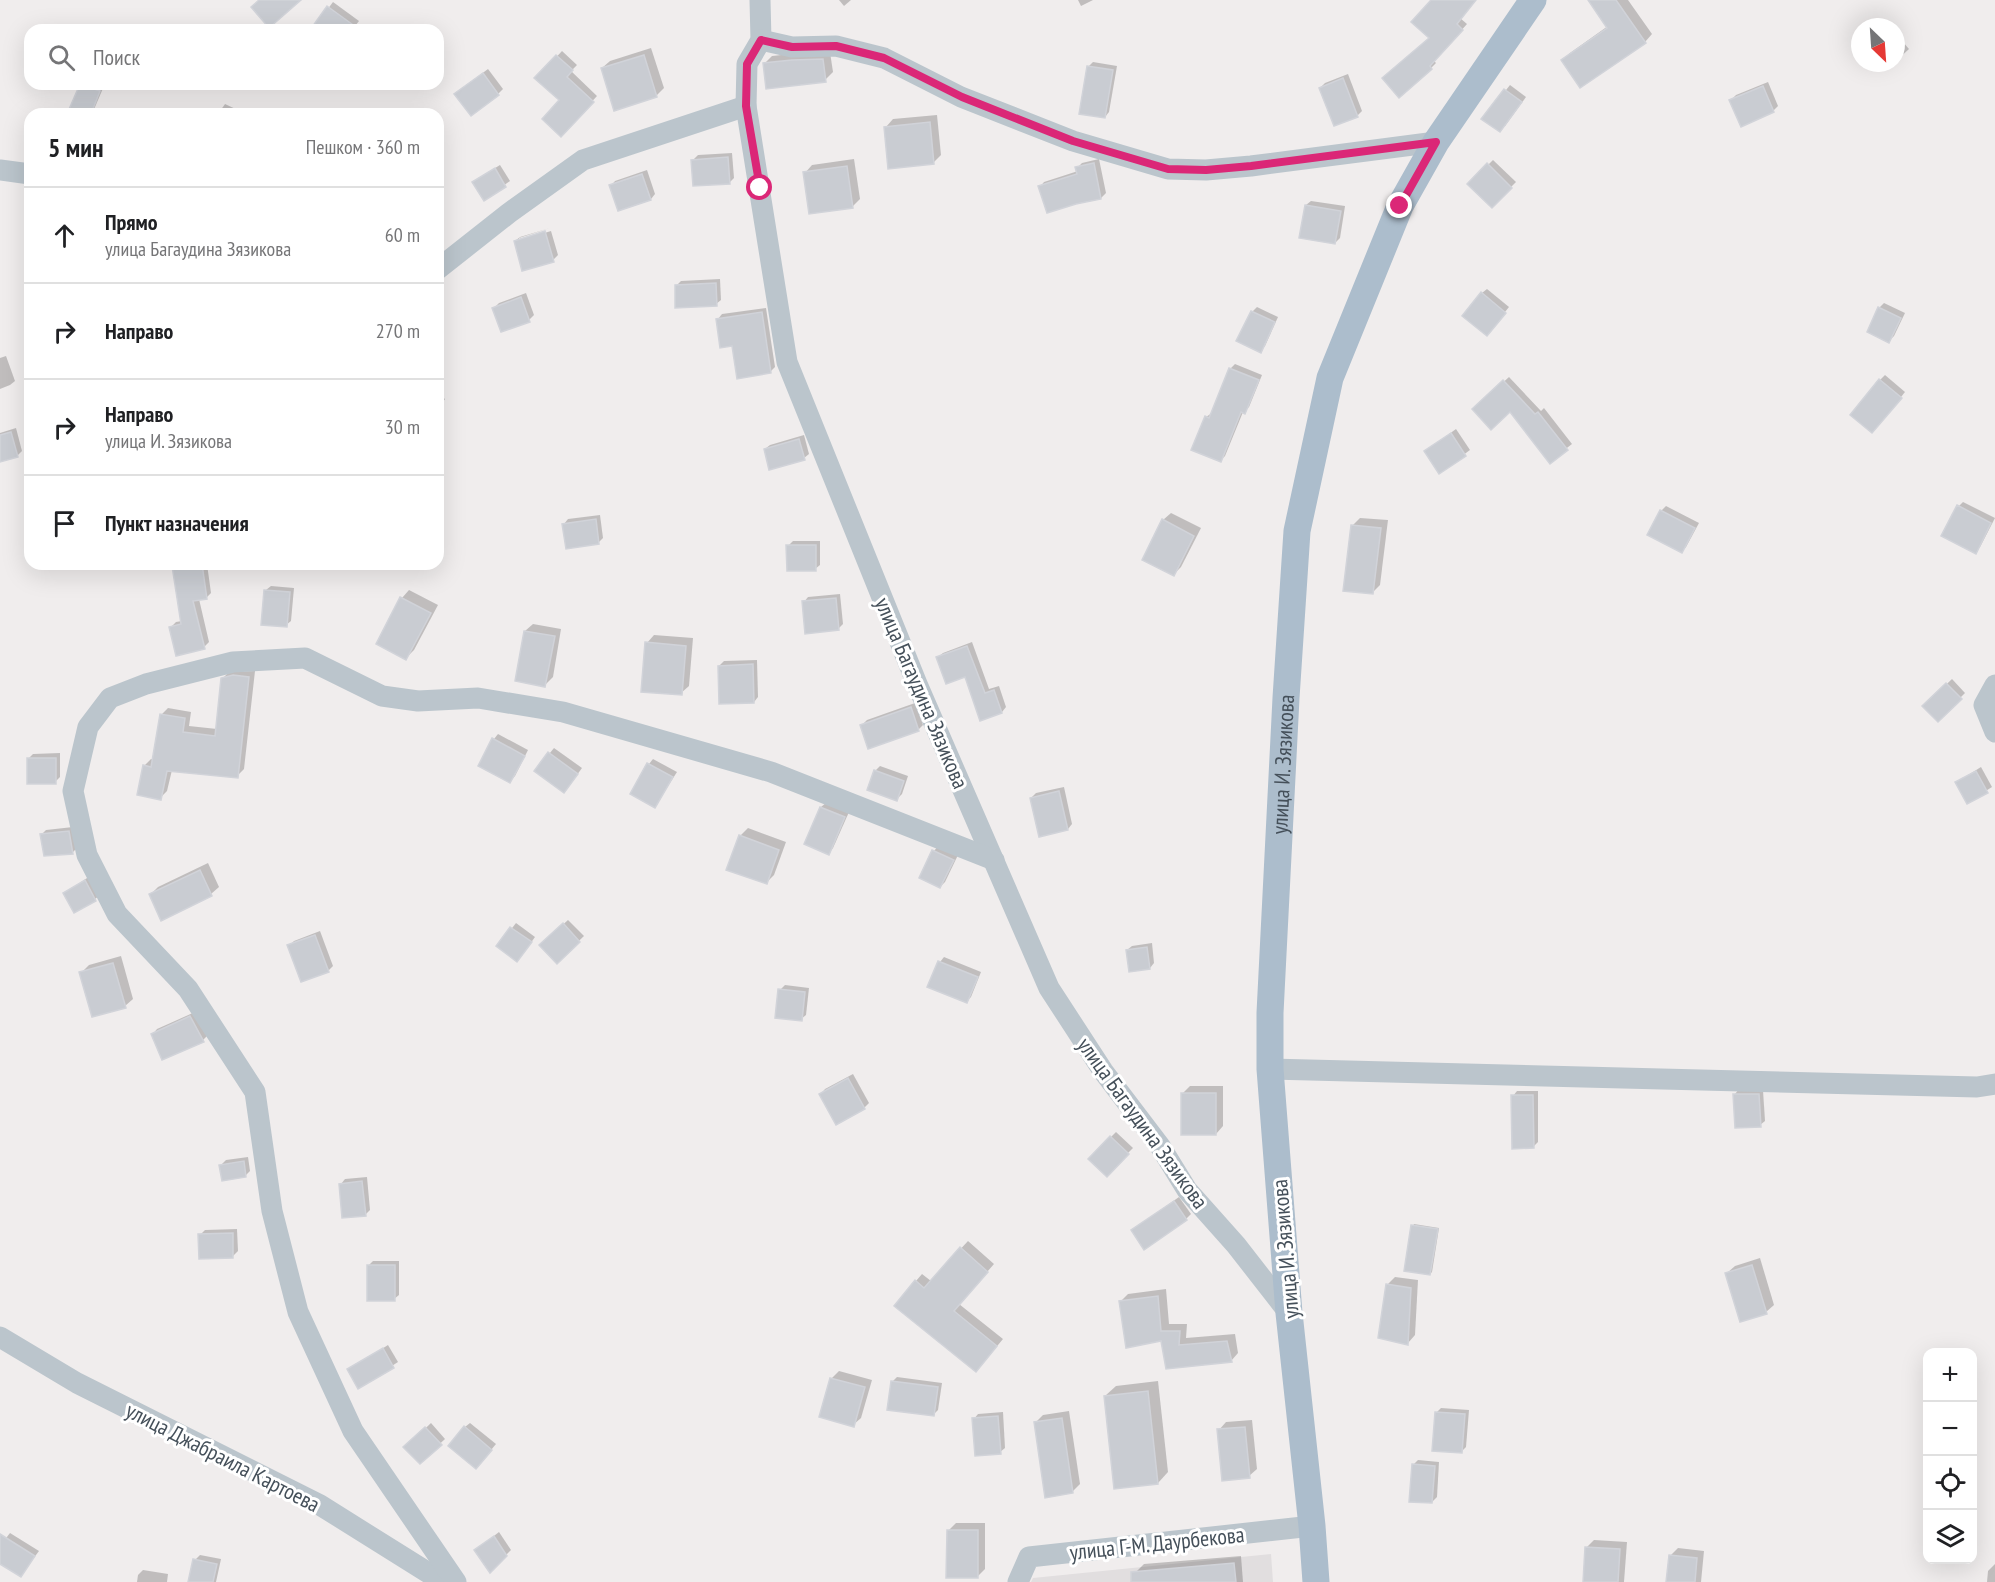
<!DOCTYPE html>
<html lang="ru">
<head>
<meta charset="utf-8">
<style>
	:root { --surface:#fff; --page:#f2f2f2; --text:#202124; --muted:#757577; --line:#e0e0e0 }
	body { margin:0; font-family:"PT Sans Narrow",sans-serif; background:var(--page); color:var(--text) }
	.controls { position:absolute; right:18px; bottom:18px; display:grid; overflow:hidden; border-radius:12px; box-shadow:0 6px 24px #0002 }
	.controls button { width:54px; height:54px; display:grid; place-items:center; padding:0; border:0; border-bottom:2px solid var(--line); background:var(--surface); color:var(--text); font:30px sans-serif }
	.compass { position:absolute; left:1851px; top:18px; width:54px; height:54px; border-radius:50%; background:var(--surface); box-shadow:0 6px 24px #0002; rotate:155deg }
	.stop { position:absolute; width:18px; height:18px; margin:-14px; border:4px solid #db2777; border-radius:50%; background:#fff }
	.stop.end { background:#db2777; border-color:#fff; box-shadow:0 2px 6px #0008 }
	.list { margin:0; padding:0; list-style:none }
	h2 { display:flex; justify-content:space-between; align-items:center; height:78px; margin:0; padding:0 24px; font-size:26px }
	h2 small { font-size:20px; font-weight:400; color:var(--muted) }
	.list li { display:grid; grid-template-columns:39px 1fr auto; gap:18px; align-items:center; box-sizing:border-box; height:96px; padding:0 24px; border-top:2px solid var(--line) }
	.list b { display:block; font-size:22px; white-space:nowrap }
	.list p { margin:0; font-size:20px; white-space:nowrap; color:var(--muted) }
	.list em { font-size:20px; font-style:normal; color:var(--muted) }
	.icon { flex:none; width:33px; height:33px; fill:none; stroke:currentColor; stroke-width:2; stroke-linecap:round; stroke-linejoin:round }
	.map { position:relative; flex:none; width:1995px; height:1582px; overflow:hidden }
	.search { position:absolute; background:var(--surface); box-shadow:0 6px 24px #0002; left:24px; top:24px; width:420px; height:66px; display:flex; align-items:center; gap:15px; box-sizing:border-box; padding:0 21px; border-radius:18px; color:var(--muted); font-size:22px }
	.panel { position:absolute; background:var(--surface); box-shadow:0 6px 24px #0002; left:24px; top:108px; width:420px; height:462px; border-radius:18px }
	.map>svg:first-child { display:block }
</style>
</head>
<body>
<div class="map">
<svg width="1995" height="1582" viewBox="0 0 1995 1582">
	<rect width="100%" height="100%" fill="#f0eded"/>
	<polygon fill="#e1dedf" points="1271,1554 1273,1582 1031,1582 1033,1578"/>
	<g fill="#0003">
		<polygon points="839,0 851,0 844,6"/>
		<polygon points="1078,0 1093,0 1081,6"/>
		<polygon points="1433,0 1475,0 1460,18 1467,24 1434,61 1436,63 1431,68 1384,78 1431,37"/>
		<polygon points="1590,0 1628,0 1652,34 1645,42 1563,60 1570,53 1608,26"/>
		<polygon points="333,2 359,21 352,30 312,30"/>
		<polygon points="1896,34 1909,49 1896,61"/>
		<polygon points="651,48 664,88 656,96 602,68 610,61"/>
		<polygon points="562,51 577,65 571,71 597,96 561,135 561,100 537,78"/>
		<polygon points="830,52 833,72 825,80 764,64 772,56 800,53"/>
		<polygon points="1093,62 1117,66 1109,112 1105,117 1088,67"/>
		<polygon points="1879,63 1893,63 1885,70"/>
		<polygon points="488,69 503,89 498,94 461,89"/>
		<polygon points="1348,74 1362,111 1357,116 1320,88 1325,83"/>
		<polygon points="1768,82 1778,106 1773,111 1731,100 1736,95"/>
		<polygon points="82,84 99,84 104,86 92,114 69,114"/>
		<polygon points="1510,85 1526,97 1505,126 1484,118"/>
		<polygon points="225,104 242,112 241,114 218,114"/>
		<polygon points="937,115 941,155 933,163 886,127 893,119"/>
		<polygon points="732,153 734,178 729,183 693,160 698,155"/>
		<polygon points="854,159 860,199 852,207 805,173 812,165"/>
		<polygon points="1099,159 1106,193 1101,198 1040,187 1044,182 1078,171 1077,168 1082,163"/>
		<polygon points="1493,160 1516,182 1492,206 1469,184"/>
		<polygon points="500,165 510,181 484,199 479,178"/>
		<polygon points="647,170 655,194 651,199 611,186 615,181"/>
		<polygon points="1311,201 1345,206 1340,238 1335,243 1306,205"/>
		<polygon points="550,228 519,238 519,241 551,231 558,255 553,260 515,241 520,237"/>
		<polygon points="720,279 721,300 716,304 676,286 681,281"/>
		<polygon points="1487,289 1509,307 1491,329 1482,293"/>
		<polygon points="526,293 534,315 529,320 494,308 499,303"/>
		<polygon points="1884,303 1905,313 1894,336 1889,341 1879,308"/>
		<polygon points="1257,307 1278,317 1265,346 1260,351 1252,312"/>
		<polygon points="766,308 775,367 770,372 733,344 718,319 722,314"/>
		<polygon points="6,356 15,381 10,385 0,389 0,358"/>
		<polygon points="1235,364 1262,375 1249,407 1243,412 1225,456 1221,460 1206,417 1212,413 1230,369"/>
		<polygon points="1885,375 1905,392 1877,427 1880,380"/>
		<polygon points="1509,377 1541,411 1544,408 1572,444 1550,461 1510,410 1474,409"/>
		<polygon points="438,394 445,399 438,409"/>
		<polygon points="16,428 22,451 17,456 0,460 0,433"/>
		<polygon points="1456,429 1470,450 1440,472 1426,451"/>
		<polygon points="804,435 809,454 804,458 765,449 770,445"/>
		<polygon points="1963,502 1995,518 1980,547 1975,552 1959,506"/>
		<polygon points="1666,506 1699,523 1686,547 1682,551 1661,511"/>
		<polygon points="1171,513 1201,528 1181,567 1174,574 1163,520"/>
		<polygon points="600,515 603,538 598,543 564,524 568,519"/>
		<polygon points="1360,518 1388,520 1380,585 1372,593 1353,525"/>
		<polygon points="793,541 820,541 820,565 815,569 788,546"/>
		<polygon points="177,564 207,564 211,593 206,598 199,599 209,642 204,647 171,627 176,622 182,621 174,567"/>
		<polygon points="271,586 294,588 291,621 286,625 266,590"/>
		<polygon points="409,590 438,605 414,650 406,658 402,598"/>
		<polygon points="840,594 843,624 838,629 804,602 808,597"/>
		<polygon points="533,624 561,629 553,677 545,685 525,631"/>
		<polygon points="654,635 693,638 689,686 681,693 647,643"/>
		<polygon points="972,642 989,689 999,686 1006,707 1002,712 966,675 938,657 943,653"/>
		<polygon points="757,660 758,697 754,702 719,666 724,661"/>
		<polygon points="255,671 244,769 237,776 172,770 167,791 160,798 144,766 151,759 154,760 161,715 168,708 191,712 189,726 217,729 222,679 229,672"/>
		<polygon points="1952,679 1965,693 1938,720 1924,706"/>
		<polygon points="915,703 923,725 918,730 862,725 867,720"/>
		<polygon points="498,734 528,750 515,776 510,781 494,739"/>
		<polygon points="554,748 582,768 569,786 536,770"/>
		<polygon points="60,753 60,777 55,782 28,759 33,754"/>
		<polygon points="653,759 677,772 655,806 649,764"/>
		<polygon points="880,766 908,776 902,794 897,799 875,771"/>
		<polygon points="1981,767 1992,787 1968,802 1957,782"/>
		<polygon points="1064,787 1072,824 1068,829 1031,798 1036,793"/>
		<polygon points="826,803 849,812 833,848 829,853 821,807"/>
		<polygon points="73,827 78,847 73,852 45,854 41,835 46,830"/>
		<polygon points="748,828 786,842 774,875 766,883 740,836"/>
		<polygon points="938,846 958,855 945,882 940,887 921,877 934,851"/>
		<polygon points="208,863 219,887 211,894 162,918 150,895 158,887"/>
		<polygon points="90,876 100,895 95,899 65,893"/>
		<polygon points="568,920 584,936 557,962 541,945"/>
		<polygon points="516,923 535,937 522,955 498,946"/>
		<polygon points="320,931 333,966 328,971 289,946 294,941"/>
		<polygon points="1152,943 1154,963 1150,968 1127,950 1132,946"/>
		<polygon points="121,956 133,999 125,1006 81,973 89,965"/>
		<polygon points="944,957 981,972 971,997 966,1002 929,986 940,962"/>
		<polygon points="785,985 809,988 806,1015 801,1019 780,990"/>
		<polygon points="195,1012 208,1035 203,1040 153,1034 157,1029"/>
		<polygon points="853,1074 869,1103 864,1108 821,1094 825,1089"/>
		<polygon points="1190,1086 1223,1086 1223,1126 1216,1134 1182,1094"/>
		<polygon points="1739,1089 1763,1090 1765,1121 1760,1125 1735,1094"/>
		<polygon points="1517,1091 1538,1091 1538,1142 1533,1147 1513,1096"/>
		<polygon points="1116,1132 1133,1148 1107,1174 1090,1158"/>
		<polygon points="248,1157 250,1171 245,1176 221,1165 226,1160"/>
		<polygon points="367,1177 370,1210 365,1215 341,1184 345,1179"/>
		<polygon points="1179,1197 1191,1214 1186,1219 1138,1226"/>
		<polygon points="1414,1224 1439,1228 1432,1272 1430,1274 1413,1226"/>
		<polygon points="237,1229 238,1251 233,1256 200,1235 205,1230"/>
		<polygon points="968,1241 994,1264 959,1304 1003,1339 983,1363 916,1281 922,1274 931,1281"/>
		<polygon points="1760,1258 1774,1305 1766,1312 1727,1273 1735,1266"/>
		<polygon points="373,1261 399,1261 399,1295 394,1299 368,1266"/>
		<polygon points="1395,1277 1418,1280 1415,1335 1408,1343 1387,1285"/>
		<polygon points="1166,1289 1169,1324 1187,1324 1186,1338 1235,1334 1238,1353 1231,1361 1167,1367 1162,1340 1120,1302 1128,1294"/>
		<polygon points="388,1345 398,1362 359,1387 349,1370"/>
		<polygon points="839,1371 872,1380 861,1418 853,1425 832,1378"/>
		<polygon points="897,1377 942,1383 938,1410 933,1415 892,1382"/>
		<polygon points="1158,1381 1168,1472 1158,1483 1105,1396 1116,1386"/>
		<polygon points="1441,1408 1469,1410 1466,1447 1462,1451 1436,1413"/>
		<polygon points="1069,1411 1080,1484 1072,1492 1035,1423 1043,1415"/>
		<polygon points="1003,1412 1005,1448 1000,1452 974,1419 978,1414"/>
		<polygon points="1252,1420 1257,1469 1249,1476 1219,1430 1226,1422"/>
		<polygon points="431,1423 445,1439 420,1462 406,1447"/>
		<polygon points="470,1423 496,1444 481,1462 465,1427"/>
		<polygon points="1418,1460 1439,1462 1437,1497 1432,1502 1413,1465"/>
		<polygon points="956,1523 985,1523 985,1569 977,1577 948,1531"/>
		<polygon points="499,1532 511,1550 490,1571 476,1550"/>
		<polygon points="10,1533 39,1551 21,1575 0,1562 0,1546"/>
		<polygon points="1594,1540 1627,1542 1624,1582 1584,1582 1586,1548"/>
		<polygon points="1678,1548 1704,1551 1701,1582 1667,1582 1670,1556"/>
		<polygon points="200,1555 221,1559 216,1582 190,1582 195,1560"/>
		<polygon points="1241,1556 1243,1582 1137,1582 1136,1572 1144,1564"/>
		<polygon points="1995,1564 1995,1582 1987,1582 1988,1571"/>
		<polygon points="143,1570 168,1574 167,1582 137,1582 138,1575"/>
	</g>
	<g fill="#c9ccd2" stroke="#d1d3d9" stroke-width="1.5">
		<polygon points="259,0 301,0 269,28 251,7"/>
		<polygon points="1431,0 1476,0 1457,24 1463,30 1430,66 1432,69 1399,98 1382,78 1429,38 1411,22"/>
		<polygon points="1588,0 1616,0 1646,43 1580,88 1561,60 1607,28"/>
		<polygon points="327,6 360,30 310,30"/>
		<polygon points="556,55 573,70 567,77 594,102 561,137 542,119 559,100 534,78"/>
		<polygon points="644,55 657,97 614,111 601,68"/>
		<polygon points="823,59 826,82 766,89 763,63 792,60"/>
		<polygon points="1087,66 1113,70 1105,118 1079,114"/>
		<polygon points="483,73 499,95 471,116 454,94"/>
		<polygon points="1343,78 1358,117 1334,126 1319,88"/>
		<polygon points="80,84 100,91 91,114 67,114"/>
		<polygon points="1763,86 1774,112 1741,127 1729,100"/>
		<polygon points="1504,89 1522,102 1500,132 1481,119"/>
		<polygon points="930,122 934,164 888,169 884,127"/>
		<polygon points="728,157 730,184 693,186 691,160"/>
		<polygon points="1094,163 1101,199 1076,204 1047,213 1038,186 1077,174 1075,167"/>
		<polygon points="1487,163 1512,188 1492,208 1467,184"/>
		<polygon points="847,166 853,208 809,214 803,172"/>
		<polygon points="495,168 506,187 484,201 472,182"/>
		<polygon points="642,174 651,200 618,211 609,185"/>
		<polygon points="1305,205 1341,211 1335,244 1299,238"/>
		<polygon points="545,231 554,262 522,271 514,241"/>
		<polygon points="716,283 717,306 675,308 675,285"/>
		<polygon points="1481,292 1506,313 1487,336 1462,316"/>
		<polygon points="521,297 530,322 501,332 492,308"/>
		<polygon points="1878,307 1901,318 1889,343 1867,332"/>
		<polygon points="1251,311 1275,322 1261,353 1236,341"/>
		<polygon points="762,312 771,373 737,379 732,346 720,348 716,319"/>
		<polygon points="1229,368 1259,380 1245,414 1241,412 1221,462 1191,450 1205,416 1209,418"/>
		<polygon points="1879,379 1902,398 1872,433 1850,415"/>
		<polygon points="1503,380 1535,414 1538,412 1568,450 1550,464 1510,412 1491,430 1472,409"/>
		<polygon points="11,432 18,457 0,462 0,435"/>
		<polygon points="1451,433 1466,456 1439,474 1424,451"/>
		<polygon points="799,439 805,460 769,470 764,449"/>
		<polygon points="1957,505 1991,523 1976,554 1941,536"/>
		<polygon points="1660,510 1695,528 1682,553 1647,535"/>
		<polygon points="596,519 599,544 566,549 562,524"/>
		<polygon points="1162,519 1194,536 1174,576 1142,560"/>
		<polygon points="1351,525 1381,528 1373,594 1343,591"/>
		<polygon points="786,545 816,545 816,571 787,571"/>
		<polygon points="186,564 202,564 207,599 193,601 205,649 176,656 169,627 181,624 172,566"/>
		<polygon points="264,590 290,592 287,627 261,625"/>
		<polygon points="400,597 431,613 406,660 376,644"/>
		<polygon points="836,598 839,630 805,634 802,601"/>
		<polygon points="524,631 555,636 545,687 515,681"/>
		<polygon points="645,642 686,646 682,695 641,692"/>
		<polygon points="967,646 985,693 994,690 1002,713 980,721 965,677 946,684 936,657"/>
		<polygon points="753,664 754,703 719,704 718,666"/>
		<polygon points="233,675 249,677 238,778 167,771 161,800 137,795 143,765 151,767 160,714 185,718 183,732 215,736 221,678"/>
		<polygon points="1946,683 1962,699 1938,722 1922,706"/>
		<polygon points="911,707 919,731 868,749 860,725"/>
		<polygon points="492,738 525,756 510,783 478,766"/>
		<polygon points="548,752 578,774 564,793 534,771"/>
		<rect x="27" y="758" width="29" height="26"/>
		<polygon points="647,763 673,777 655,808 630,794"/>
		<polygon points="874,770 904,781 897,801 867,790"/>
		<polygon points="1976,771 1988,793 1967,804 1955,782"/>
		<polygon points="1059,791 1068,830 1039,837 1030,798"/>
		<polygon points="820,807 845,817 829,855 804,844"/>
		<polygon points="69,831 73,854 44,856 40,834"/>
		<polygon points="739,835 779,850 767,884 726,870"/>
		<polygon points="932,850 954,860 940,888 919,878"/>
		<polygon points="200,870 212,896 161,921 149,894"/>
		<polygon points="85,880 96,901 74,913 63,893"/>
		<polygon points="563,923 580,942 557,964 539,945"/>
		<polygon points="510,927 532,942 517,962 496,946"/>
		<polygon points="315,935 329,972 301,982 287,945"/>
		<polygon points="1147,947 1150,969 1129,972 1126,950"/>
		<polygon points="938,961 978,977 967,1003 927,987"/>
		<polygon points="113,963 126,1008 92,1017 79,972"/>
		<polygon points="778,989 805,992 802,1021 775,1018"/>
		<polygon points="190,1016 204,1042 162,1060 151,1034"/>
		<polygon points="848,1078 865,1109 836,1125 819,1094"/>
		<rect x="1181" y="1093" width="35" height="42"/>
		<polygon points="1733,1094 1759,1094 1761,1127 1735,1128"/>
		<polygon points="1511,1095 1533,1095 1534,1148 1512,1149"/>
		<polygon points="1110,1136 1129,1154 1107,1177 1088,1159"/>
		<polygon points="244,1161 246,1177 222,1181 219,1165"/>
		<polygon points="362,1181 366,1216 342,1218 339,1184"/>
		<polygon points="1174,1201 1187,1220 1144,1250 1131,1230"/>
		<polygon points="1411,1225 1438,1229 1430,1275 1404,1271"/>
		<polygon points="233,1233 233,1258 199,1259 198,1234"/>
		<polygon points="960,1247 988,1272 954,1311 997,1346 976,1372 894,1306 915,1280 924,1288"/>
		<rect x="367" y="1265" width="28" height="36"/>
		<polygon points="1752,1265 1767,1314 1740,1322 1725,1273"/>
		<polygon points="1386,1284 1411,1288 1408,1345 1378,1338"/>
		<polygon points="1158,1296 1161,1331 1180,1331 1179,1345 1227,1341 1232,1362 1166,1369 1161,1341 1126,1348 1119,1301"/>
		<polygon points="383,1348 394,1368 358,1389 347,1369"/>
		<polygon points="830,1378 865,1387 854,1427 819,1417"/>
		<polygon points="891,1381 938,1387 934,1416 887,1410"/>
		<polygon points="1148,1391 1158,1484 1114,1489 1104,1396"/>
		<polygon points="1435,1412 1465,1414 1462,1453 1432,1451"/>
		<polygon points="998,1416 1001,1454 975,1456 972,1418"/>
		<polygon points="1062,1418 1073,1493 1045,1498 1034,1422"/>
		<polygon points="464,1426 492,1450 476,1469 448,1446"/>
		<polygon points="425,1427 442,1445 420,1464 403,1447"/>
		<polygon points="1245,1427 1250,1478 1222,1481 1217,1429"/>
		<polygon points="1412,1464 1435,1466 1432,1503 1409,1502"/>
		<polygon points="947,1530 978,1530 978,1578 946,1578"/>
		<polygon points="0,1534 35,1556 21,1577 0,1564"/>
		<polygon points="494,1536 507,1556 490,1573 474,1550"/>
		<polygon points="1585,1547 1620,1549 1618,1582 1583,1582"/>
		<polygon points="1669,1555 1697,1558 1695,1582 1666,1582"/>
		<polygon points="193,1559 217,1564 213,1582 188,1582"/>
		<polygon points="1234,1563 1236,1582 1131,1582 1131,1572"/>
	</g>
	<g fill="none" stroke-linecap="round" stroke-linejoin="round">
		<g stroke="#bbc5cc" stroke-width="21">
			<polyline points="760,0 761,40 747,64 746,106 787,362 917,684 1049,988 1103,1071 1160,1146 1187,1190 1236,1245 1289,1313"/>
			<polyline points="761,40 792,47 836,46 884,58 961,97 1073,141 1168,169 1206,170 1251,166 1436,142"/>
			<polyline points="0,170 30,174"/>
			<polyline points="438,269 509,213 583,160 746,106"/>
			<polyline points="1995,685 1984,705 1995,732"/>
			<polyline points="1270,1069 1977,1087 1995,1084"/>
			<polyline points="0,1337 77,1383 320,1505 443,1582"/>
			<polyline points="456,1582 353,1431 298,1312 272,1211 255,1092 188,989 117,914 87,855 73,791 88,727 110,698 146,684 233,662 305,658 382,696 418,701 478,698 563,712 771,772 994,860"/>
			<polyline points="1018,1582 1029,1557 1312,1526"/>
		</g>
		<path stroke="#acbdcc" stroke-width="27" id="s1" d="M1316 1582 1312 1526 1289 1313 1270 1069V1013L1286 698 1297 531 1330 378 1400 206 1436 142 1533 0"/>
	</g>
	<g fill="none" stroke-linecap="round" stroke-linejoin="round">
		<polyline stroke="#db2777" stroke-width="8" points="760,188 746,106 747,64 761,40 792,47 836,46 884,58 962,97 1073,141 1168,169 1206,170 1251,166 1436,142 1400,206"/>
	</g>
	<g text-anchor="middle" dominant-baseline="central" stroke-width="6" stroke-linejoin="round" paint-order="stroke">
		<g font-size="22" fill="#45505a" stroke="#fff">
			<text transform="translate(922 693) rotate(67)">улица Багаудина Зязикова</text>
			<text stroke="none"><textPath href="#s1" startOffset="820">улица И. Зязикова</textPath></text>
			<text transform="translate(1143 1123) rotate(54)">улица Багаудина Зязикова</text>
			<text transform="translate(1285 1249) rotate(-95)">улица И. Зязикова</text>
			<text transform="translate(223 1457) rotate(27)">улица Джабраила Картоева</text>
			<text transform="translate(1157 1543) rotate(-6)">улица Г-М. Даурбекова</text>
		</g>
	</g>
</svg>
<div class="controls">
<button>+</button>
<button>−</button>
<button><svg class="icon" aria-label="locate" viewBox="0 0 24 24"><circle cx="12" cy="12" r="6"/><path d="M12 2v4M12 18v4M2 12h4M18 12h4"/></svg></button>
<button><svg class="icon" aria-label="layers" viewBox="0 0 24 24"><path d="M12 4l9 5-9 5-9-5zM3 14l9 5 9-5"/></svg></button>
</div>
<svg class="compass" viewBox="-18 -18 36 36"><path d="M0-13l5 13h-10z" fill="#e53935"/><path d="M0 13l5-13h-10z" fill="#757577"/></svg>
<div class="stop" style="left:760px;top:188px"></div>
<div class="stop end" style="left:1400px;top:206px"></div>
<div class="search"><svg class="icon" aria-label="search" viewBox="0 0 24 24"><circle cx="10" cy="10" r="6"/><path d="M15 15l6 6"/></svg>Поиск</div>
<section class="panel">
<h2>5 мин<small>Пешком · 360 m</small></h2>
<ul class="list">
<li><svg class="icon" aria-label="ahead" viewBox="0 0 24 24"><path d="M12 20V5M6 11l6-6 6 6"/></svg><div><b>Прямо</b><p>улица Багаудина Зязикова</p></div><em>60 m</em></li>
<li><svg class="icon" aria-label="right" viewBox="0 0 24 24"><path d="M7 20v-9h11M14 6l5 5-5 5"/></svg><div><b>Направо</b></div><em>270 m</em></li>
<li><svg class="icon" aria-label="right" viewBox="0 0 24 24"><path d="M7 20v-9h11M14 6l5 5-5 5"/></svg><div><b>Направо</b><p>улица И. Зязикова</p></div><em>30 m</em></li>
<li><svg class="icon" aria-label="arrive" viewBox="0 0 24 24"><path d="M6 21V4h12l-3 4 3 4H6"/></svg><div><b>Пункт назначения</b></div></li>
</ul>
</section>
</div>
</body>
</html>
